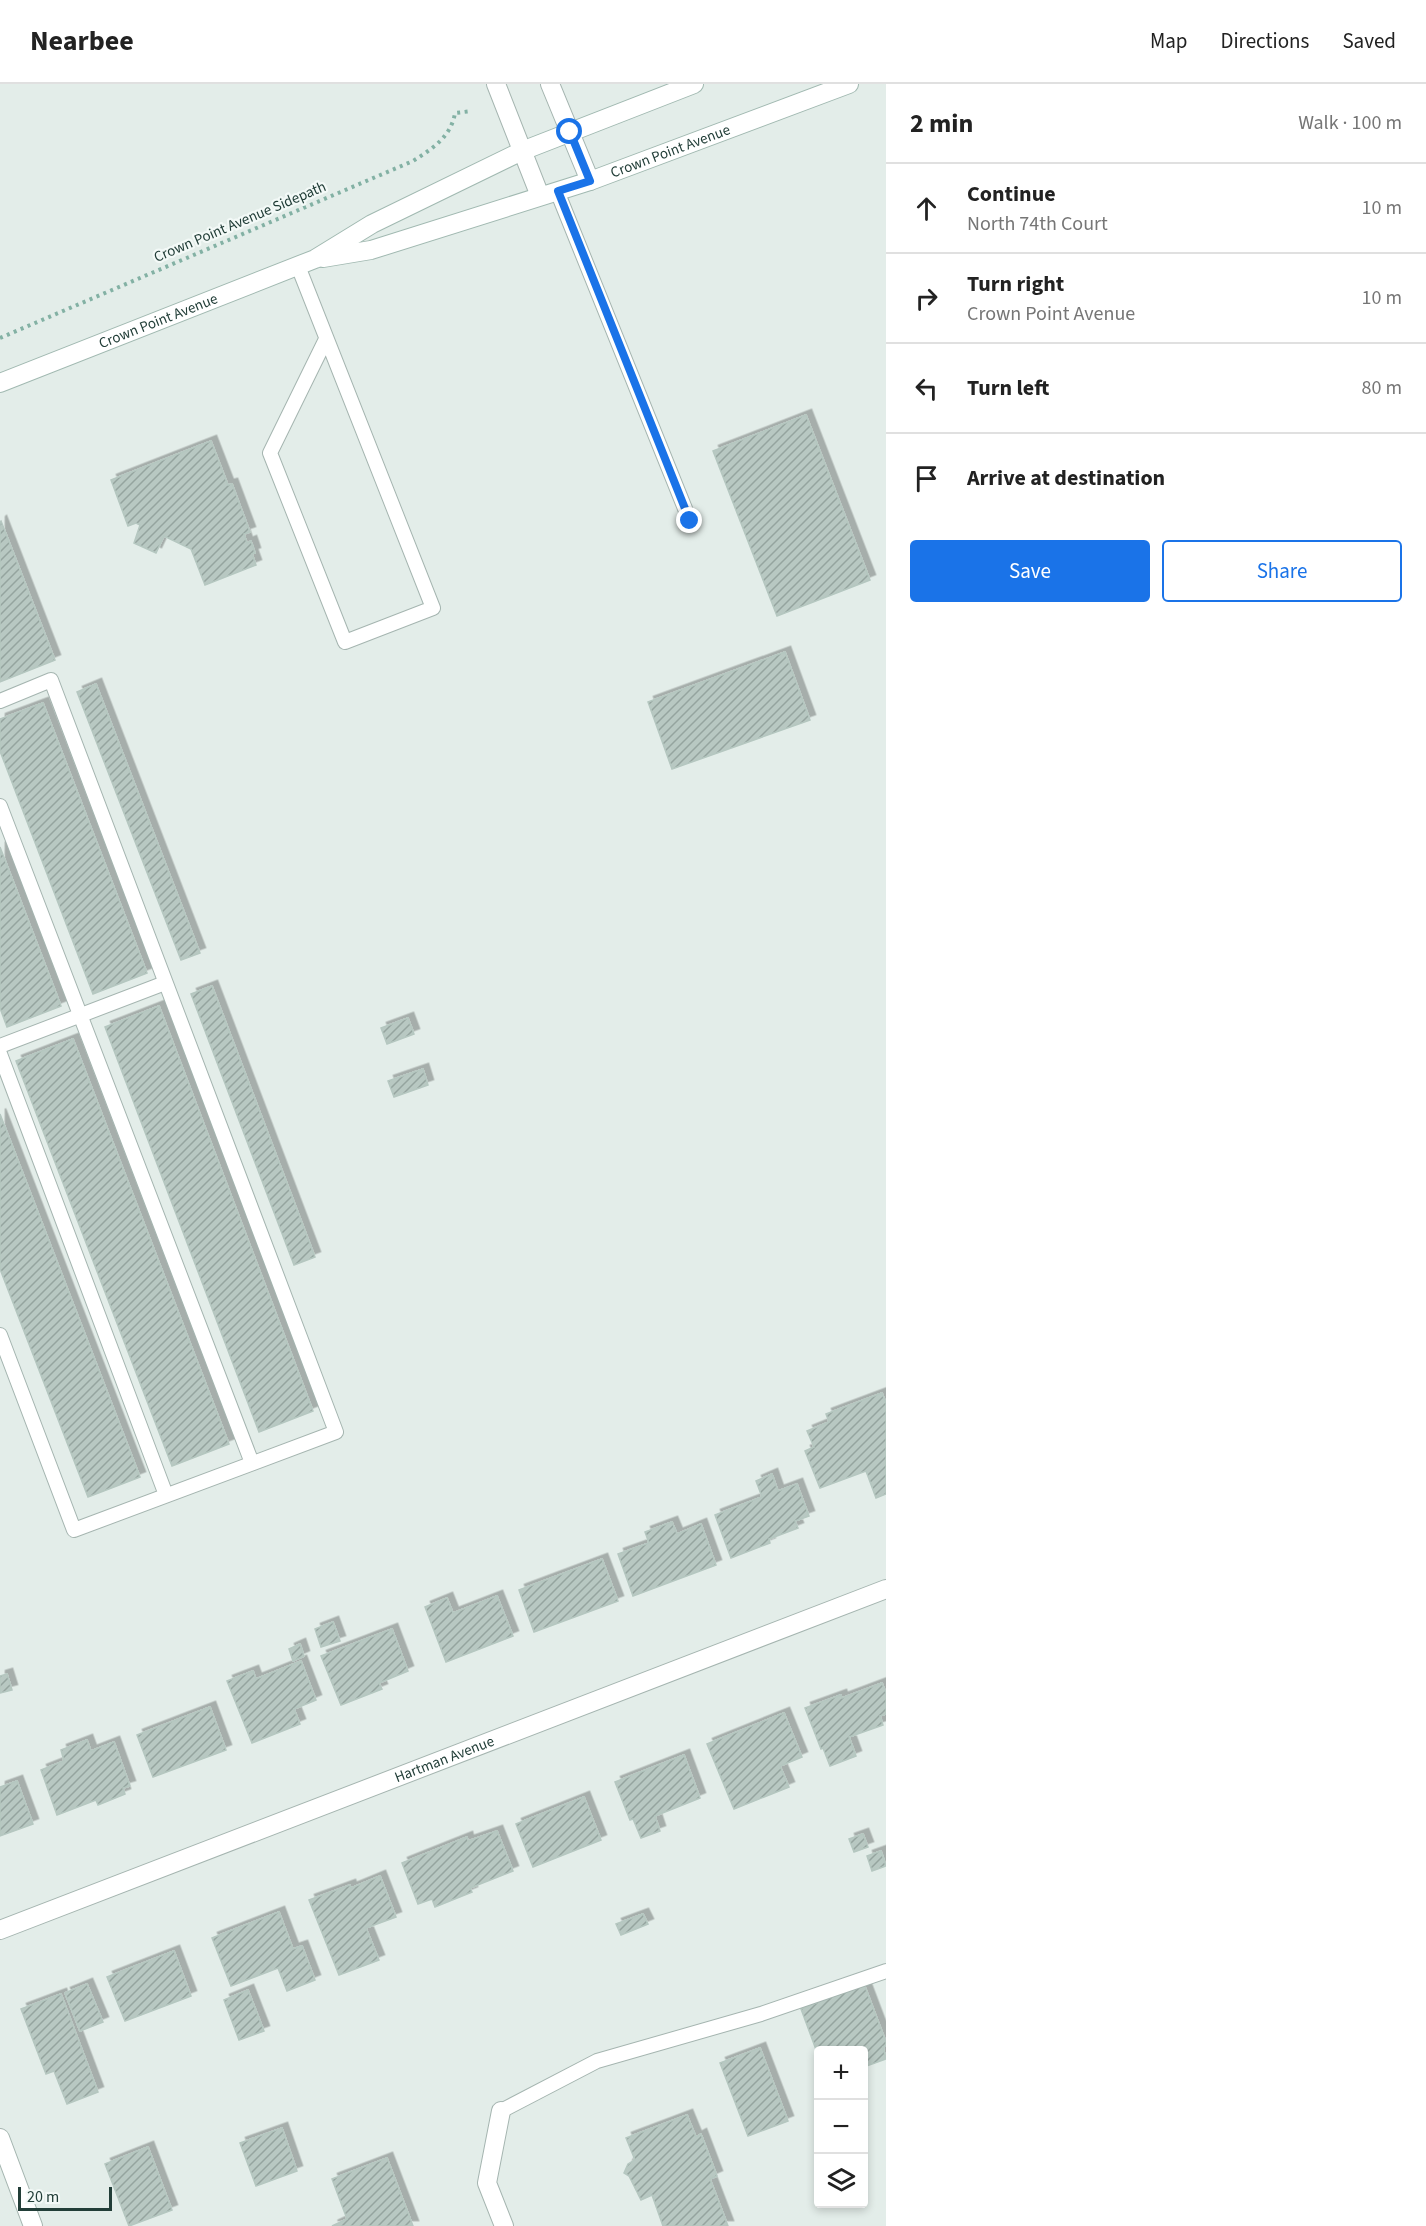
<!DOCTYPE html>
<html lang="en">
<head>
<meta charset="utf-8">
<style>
	:root { --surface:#fff; --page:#f2f2f2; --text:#222; --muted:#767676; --line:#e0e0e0; --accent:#1a73e8 }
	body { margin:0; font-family:"Source Sans 3",sans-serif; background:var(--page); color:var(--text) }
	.controls { position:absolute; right:18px; bottom:18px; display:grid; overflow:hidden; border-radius:6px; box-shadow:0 3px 9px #0003 }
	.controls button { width:54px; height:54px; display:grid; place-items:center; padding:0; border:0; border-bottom:2px solid var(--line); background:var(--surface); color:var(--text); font:30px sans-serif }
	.scale { position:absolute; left:18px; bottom:15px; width:94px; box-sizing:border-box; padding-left:6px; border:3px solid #223e38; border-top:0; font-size:16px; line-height:21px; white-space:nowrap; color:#223e38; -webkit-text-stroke:4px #f3f9f7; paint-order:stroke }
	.stop { position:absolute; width:18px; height:18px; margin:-14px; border:4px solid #1a73e8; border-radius:50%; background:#fff }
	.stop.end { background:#1a73e8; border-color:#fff; box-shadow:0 2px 6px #0008 }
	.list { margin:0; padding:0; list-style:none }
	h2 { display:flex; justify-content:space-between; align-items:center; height:78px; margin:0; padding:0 24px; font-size:26px }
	h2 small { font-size:20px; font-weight:400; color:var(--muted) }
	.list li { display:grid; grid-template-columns:39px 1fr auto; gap:18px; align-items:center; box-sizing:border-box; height:90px; padding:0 24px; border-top:2px solid var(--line) }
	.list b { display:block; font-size:22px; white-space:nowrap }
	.list p { margin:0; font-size:20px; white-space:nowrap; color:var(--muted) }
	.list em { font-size:20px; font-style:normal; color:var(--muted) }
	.actions { display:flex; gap:12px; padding:18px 24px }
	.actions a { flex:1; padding:14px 0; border:2px solid var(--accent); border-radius:6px; text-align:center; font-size:21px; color:var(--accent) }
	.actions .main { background:var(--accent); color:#fff }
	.icon { flex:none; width:33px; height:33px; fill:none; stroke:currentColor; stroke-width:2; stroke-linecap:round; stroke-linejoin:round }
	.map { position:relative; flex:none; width:886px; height:2142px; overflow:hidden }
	header { display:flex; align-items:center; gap:36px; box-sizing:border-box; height:84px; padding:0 30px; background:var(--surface); border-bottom:2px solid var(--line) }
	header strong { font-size:28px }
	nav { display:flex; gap:33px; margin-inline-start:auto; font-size:21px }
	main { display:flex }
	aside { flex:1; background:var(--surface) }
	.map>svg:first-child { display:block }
</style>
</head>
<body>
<header>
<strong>Nearbee</strong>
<nav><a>Map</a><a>Directions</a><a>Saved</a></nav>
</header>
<main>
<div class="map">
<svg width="886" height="2142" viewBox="0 0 886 2142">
	<defs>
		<pattern id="building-hatch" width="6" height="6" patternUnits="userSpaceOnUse" patternTransform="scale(1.5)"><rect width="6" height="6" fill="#b8c8c2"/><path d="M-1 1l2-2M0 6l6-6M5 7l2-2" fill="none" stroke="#95a49f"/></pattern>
		<filter id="shadow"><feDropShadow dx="5.5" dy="-5.5" stdDeviation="0" flood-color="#0004"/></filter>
	</defs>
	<rect width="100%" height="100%" fill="#e3ede9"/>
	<g fill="url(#building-hatch)" stroke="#b5c7c0" stroke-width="1.5" filter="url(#shadow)">
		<polygon points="806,331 870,496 777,532 713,367"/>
		<polygon points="211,357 228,401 232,400 250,448 244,450 247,459 251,457 255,469 252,470 256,481 205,501 191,465 164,452 156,469 134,459 140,441 136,439 128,442 111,396"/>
		<polygon points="1,437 55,576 0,598 0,438"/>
		<polygon points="785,568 810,636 672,685 648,618"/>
		<polygon points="96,600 200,869 181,876 77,608"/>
		<polygon points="43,619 147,889 93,910 0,667 0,635"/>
		<polygon points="0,763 61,922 7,943 0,924"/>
		<polygon points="212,902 315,1173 294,1181 191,910"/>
		<polygon points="159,922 313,1327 259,1348 105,943"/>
		<polygon points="408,934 414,950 387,960 381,944"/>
		<polygon points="73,955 229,1360 172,1382 16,977"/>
		<polygon points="423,985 428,1001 394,1013 388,997"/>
		<polygon points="0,1030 140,1393 88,1413 0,1185"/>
		<polygon points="882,1309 886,1319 886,1410 876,1414 866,1387 820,1404 805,1367 814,1363 807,1347 829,1338 826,1330"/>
		<polygon points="772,1390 778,1407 797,1400 809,1432 795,1437 798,1444 769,1455 770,1459 731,1474 715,1431 762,1413 756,1397"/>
		<polygon points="672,1438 677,1450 701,1440 716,1481 633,1512 618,1470 649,1459 645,1448"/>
		<polygon points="602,1475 618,1517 534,1548 519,1506"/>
		<polygon points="497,1512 513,1552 446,1578 425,1523 447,1514 453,1529"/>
		<polygon points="333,1538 340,1557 321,1563 315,1545"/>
		<polygon points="392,1545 408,1587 379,1599 382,1605 341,1621 321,1572"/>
		<polygon points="300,1560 304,1572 293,1577 289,1565"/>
		<polygon points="301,1577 316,1616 294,1625 300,1640 252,1659 227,1597 253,1587 256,1595"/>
		<polygon points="7,1590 12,1606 0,1609 0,1592"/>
		<polygon points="882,1599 886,1609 886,1630 880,1632 883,1641 849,1653 856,1672 830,1682 823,1664 821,1665 805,1624 841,1611 842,1614"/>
		<polygon points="210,1623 226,1666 153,1693 137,1651"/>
		<polygon points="784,1629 802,1673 780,1682 789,1703 734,1725 707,1660"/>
		<polygon points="87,1656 91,1667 114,1658 130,1702 123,1704 125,1710 98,1721 96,1716 57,1731 41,1686 64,1677 61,1666"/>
		<polygon points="684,1671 700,1714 655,1732 660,1747 641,1754 633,1735 630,1736 615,1698"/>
		<polygon points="17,1697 33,1740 0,1752 0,1703"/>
		<polygon points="584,1713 601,1756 533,1783 516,1740"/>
		<polygon points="497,1747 513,1787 470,1804 472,1808 435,1823 432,1815 418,1820 402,1779 467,1753 468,1757"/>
		<polygon points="863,1750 868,1763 854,1768 849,1755"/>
		<polygon points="881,1767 886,1782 872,1787 867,1772"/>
		<polygon points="380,1792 396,1833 366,1844 379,1876 339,1891 309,1816 350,1801 351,1804"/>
		<polygon points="279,1828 293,1865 302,1862 315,1896 287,1907 278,1884 231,1902 212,1854"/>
		<polygon points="643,1830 648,1840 621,1851 616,1840"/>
		<polygon points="174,1867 191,1912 125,1937 107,1893"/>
		<polygon points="87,1900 103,1938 80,1947 65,1909"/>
		<polygon points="864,1900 886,1958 886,1962 883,1963 886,1975 864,1983 864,1966 818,1966 818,1971 801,1925"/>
		<polygon points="248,1906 264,1947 239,1956 224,1916"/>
		<polygon points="61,1910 98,2008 67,2020 54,1987 46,1990 21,1925"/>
		<polygon points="760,1964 788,2037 748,2052 720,1979"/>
		<polygon points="687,2031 696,2053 701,2050 717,2092 710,2095 728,2142 663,2142 652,2111 641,2116 629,2092 624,2089 628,2080 635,2076 626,2054"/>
		<polygon points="282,2044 297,2087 256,2102 240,2059"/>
		<polygon points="148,2063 172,2126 129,2142 105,2080"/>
		<polygon points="387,2074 413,2142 332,2142 347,2135 332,2095"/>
	</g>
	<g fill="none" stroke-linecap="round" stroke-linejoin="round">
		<g stroke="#a5b5b0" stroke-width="16">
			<g id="service">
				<polyline points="557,107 690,437"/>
				<polyline points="298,182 433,524 345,558 270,369 326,255"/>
				<polyline points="0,617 51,596 336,1348 74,1446 0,1251"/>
				<polyline points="0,722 252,1379"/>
				<polyline points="0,962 165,899"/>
				<polyline points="0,970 166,1411"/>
				<polyline points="501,2027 597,1977 761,1930 886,1887"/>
			</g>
		</g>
		<g stroke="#a5b5b0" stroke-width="20">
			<g id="minor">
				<polyline points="496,0 540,112"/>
				<polyline points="550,0 590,97"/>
				<path id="s1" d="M0 1846 886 1505"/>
				<polyline points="501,2027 487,2099 504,2142"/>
				<polyline points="0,2054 33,2142"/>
			</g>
		</g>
		<g stroke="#a1b9b1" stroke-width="20">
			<g id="secondary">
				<path id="s2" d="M323 174 371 166 590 97 849 0"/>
				<path id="s3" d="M0 299 315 175 372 140 522 67 694 0"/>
			</g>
		</g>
		<path stroke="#83b1a4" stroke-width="4" stroke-dasharray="3 4.5" stroke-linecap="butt" d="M0 254 413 77C432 65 451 53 455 29L472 27"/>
		<use href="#service" stroke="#fff" stroke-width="14"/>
		<use href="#minor" stroke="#fff" stroke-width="18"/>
		<use href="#secondary" stroke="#fff" stroke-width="18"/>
	</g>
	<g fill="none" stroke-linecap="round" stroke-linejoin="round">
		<polyline stroke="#1a73e8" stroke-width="8" points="570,48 590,97 558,107 690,437"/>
	</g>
	<g text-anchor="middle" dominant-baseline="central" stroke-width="4.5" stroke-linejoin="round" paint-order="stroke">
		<g font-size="15" fill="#223e38" stroke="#f3f9f7">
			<text stroke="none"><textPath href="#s2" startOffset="364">Crown Point Avenue</textPath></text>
			<text transform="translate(240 138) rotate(-23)">Crown Point Avenue Sidepath</text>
			<text stroke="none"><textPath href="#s3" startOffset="170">Crown Point Avenue</textPath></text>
			<text stroke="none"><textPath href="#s1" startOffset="476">Hartman Avenue</textPath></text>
		</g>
	</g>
</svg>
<div class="controls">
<button>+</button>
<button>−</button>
<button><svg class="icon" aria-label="layers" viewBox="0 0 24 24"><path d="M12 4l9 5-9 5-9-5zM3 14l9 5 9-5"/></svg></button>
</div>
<div class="scale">20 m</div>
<div class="stop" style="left:570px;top:48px"></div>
<div class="stop end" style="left:690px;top:437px"></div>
</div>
<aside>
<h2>2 min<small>Walk · 100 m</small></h2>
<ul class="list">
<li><svg class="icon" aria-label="ahead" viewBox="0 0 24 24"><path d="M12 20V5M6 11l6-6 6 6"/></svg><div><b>Continue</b><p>North 74th Court</p></div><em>10 m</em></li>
<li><svg class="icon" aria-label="right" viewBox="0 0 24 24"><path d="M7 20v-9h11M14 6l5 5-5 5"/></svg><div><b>Turn right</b><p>Crown Point Avenue</p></div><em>10 m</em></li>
<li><svg class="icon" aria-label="left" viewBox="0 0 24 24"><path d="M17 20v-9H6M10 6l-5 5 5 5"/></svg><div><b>Turn left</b></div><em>80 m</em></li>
<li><svg class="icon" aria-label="arrive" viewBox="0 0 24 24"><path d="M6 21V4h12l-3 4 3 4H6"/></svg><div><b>Arrive at destination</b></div></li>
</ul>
<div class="actions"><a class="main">Save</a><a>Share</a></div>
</aside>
</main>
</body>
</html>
